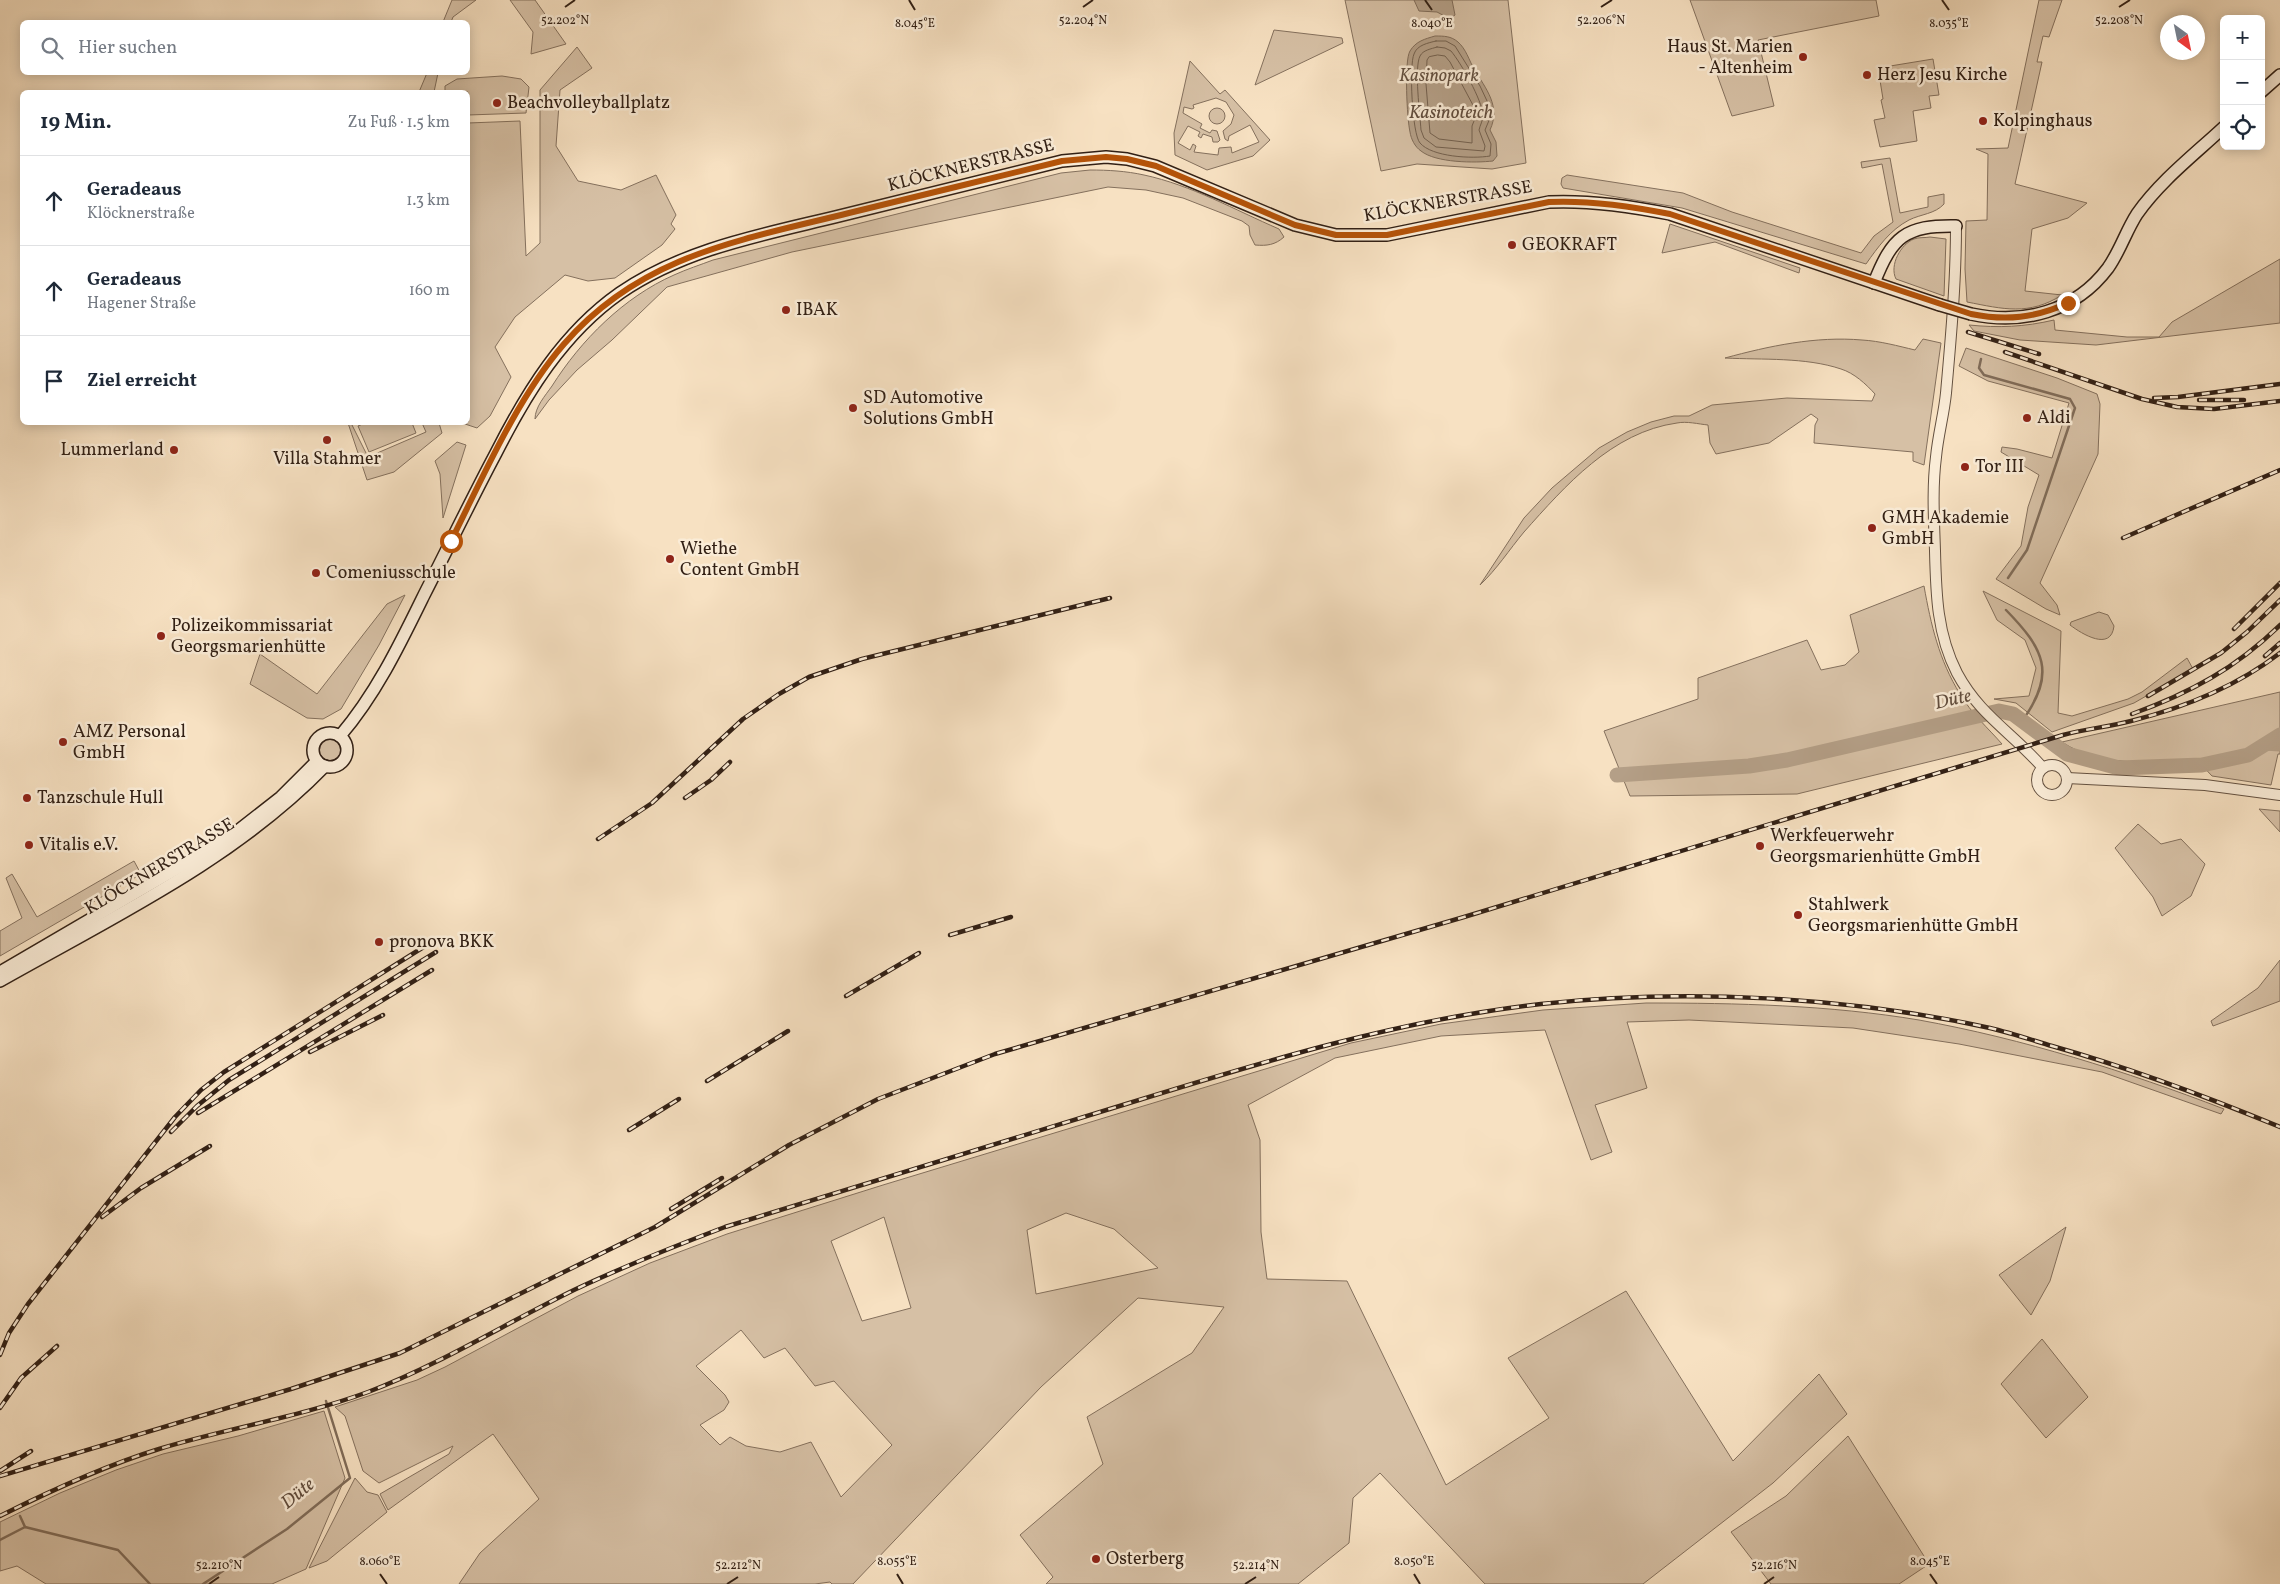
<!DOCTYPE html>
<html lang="de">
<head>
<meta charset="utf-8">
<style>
	:root { --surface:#fff; --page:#f2f2f3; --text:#1f2937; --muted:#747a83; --line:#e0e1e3 }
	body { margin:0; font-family:Vollkorn,serif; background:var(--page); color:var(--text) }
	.controls { position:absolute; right:15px; top:15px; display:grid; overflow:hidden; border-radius:8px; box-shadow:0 2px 12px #0003 }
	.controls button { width:45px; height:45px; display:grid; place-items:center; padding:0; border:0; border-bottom:1px solid var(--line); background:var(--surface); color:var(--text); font:25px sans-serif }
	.compass { position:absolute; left:2160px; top:15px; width:45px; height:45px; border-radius:50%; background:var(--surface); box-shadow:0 2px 12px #0003; rotate:147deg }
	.stop { position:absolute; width:15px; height:15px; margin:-11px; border:4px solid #b45309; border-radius:50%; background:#fff }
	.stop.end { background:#b45309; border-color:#fff; box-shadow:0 1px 5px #0008 }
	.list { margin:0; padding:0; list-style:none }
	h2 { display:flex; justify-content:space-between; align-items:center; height:65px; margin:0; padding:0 20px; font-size:21px }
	h2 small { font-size:16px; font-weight:400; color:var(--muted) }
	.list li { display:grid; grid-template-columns:32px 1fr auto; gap:15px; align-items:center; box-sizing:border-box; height:90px; padding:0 20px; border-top:1px solid var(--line) }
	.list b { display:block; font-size:19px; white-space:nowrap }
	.list p { margin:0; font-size:16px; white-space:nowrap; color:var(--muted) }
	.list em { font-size:16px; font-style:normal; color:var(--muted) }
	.icon { flex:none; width:28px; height:28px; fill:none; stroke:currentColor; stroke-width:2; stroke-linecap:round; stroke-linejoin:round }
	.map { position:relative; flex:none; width:2280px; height:1584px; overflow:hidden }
	.search { position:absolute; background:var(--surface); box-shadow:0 2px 12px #0003; left:20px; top:20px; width:450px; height:55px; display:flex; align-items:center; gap:12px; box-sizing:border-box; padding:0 18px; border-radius:8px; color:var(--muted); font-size:19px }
	.panel { position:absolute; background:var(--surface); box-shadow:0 2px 12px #0003; left:20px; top:90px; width:450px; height:335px; border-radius:8px }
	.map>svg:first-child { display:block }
</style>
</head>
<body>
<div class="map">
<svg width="2280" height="1584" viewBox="0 0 2280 1584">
	<rect width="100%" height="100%" fill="#f7e1c2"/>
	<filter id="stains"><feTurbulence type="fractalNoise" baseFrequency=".004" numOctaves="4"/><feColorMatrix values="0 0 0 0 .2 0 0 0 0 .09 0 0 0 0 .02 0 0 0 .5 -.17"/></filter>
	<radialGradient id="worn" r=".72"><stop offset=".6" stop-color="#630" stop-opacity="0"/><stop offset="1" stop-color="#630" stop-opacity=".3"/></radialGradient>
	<g fill="#d6c0a5" stroke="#84705d" fill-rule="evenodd">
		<polygon points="452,0 476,0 453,17 451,22 443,22"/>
		<polygon points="510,0 535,0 566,44 531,54 533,32"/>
		<polygon points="1345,0 1508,0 1526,163 1492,169 1417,164 1381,171"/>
		<polygon points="1690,0 1876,0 1879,16 1758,40 1774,106 1732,116"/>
		<path d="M2039 0H2062L2049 37 2043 36 2037 62H2042L2015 184 2087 203 2068 218 2032 229 2025 291 2062 295C2029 316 2003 309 1967 302L1965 269 1966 221 1987 220 1988 154 1976 149 2008 148Z"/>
		<polygon points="1274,30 1342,38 1343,43 1255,85"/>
		<polygon points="577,47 592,68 560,90 556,146 578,181 621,190 656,175 676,215 671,224 675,229 662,245 615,278 588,281 565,275 515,317 495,347 511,377 490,416 477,428 462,423 468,422 468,123 520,121 526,256 540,243 540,90"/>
		<polygon points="1933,59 1939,95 1929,96 1931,108 1913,111 1917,141 1880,147 1874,120 1885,118 1881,100 1883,99 1878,68"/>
		<path d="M1190 61 1220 94 1225 90 1270 140 1253 156 1207 170 1175 155 1174 133ZM1216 98 1226 102 1234 115 1231 124 1223 131 1225 139 1228 141 1229 136 1250 125 1259 142 1232 153 1231 147 1219 148 1218 155 1194 152 1196 146 1193 144 1190 150 1178 143 1188 126 1200 132 1198 136 1201 138 1203 134 1212 137 1213 142H1218L1220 140 1217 131 1212 130 1210 133 1200 128 1202 124 1183 113 1184 107 1192 109 1194 108 1193 105Z"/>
		<polygon points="427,73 438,73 434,92 419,92"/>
		<polygon points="502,76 521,79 529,87 526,113 468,115 468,92 445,92 445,86 457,79"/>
		<circle cx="1217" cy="116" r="8"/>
		<path d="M1890 158 1900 213 1928 207V197L1944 194V204C1935 214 1921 214 1909 220 1890 230 1878 247 1866 264L1682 208 1563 188 1561 184 1562 178 1567 175 1683 193 1732 212 1861 253 1874 236 1893 222 1882 164 1862 168 1861 162Z"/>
		<path d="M1090 170C1108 170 1126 171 1144 175 1191 185 1235 210 1279 229L1284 237C1275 245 1267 246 1255 245L1250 235 1249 226 1242 221 1183 198 1146 190 1108 187 792 252 667 287 612 340 577 370 549 400 535 419C535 407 545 396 552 386 581 340 624 297 674 275 687 269 700 265 713 260L1061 173Z"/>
		<polygon points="1670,224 1800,268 1799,273 1715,242 1662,253"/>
		<path d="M1930 237 1946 239 1944 296 1896 279C1889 265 1901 244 1914 239 1919 237 1925 238 1930 237Z"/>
		<path d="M2280 259V323L2096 345 2020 340 1974 331 1969 325C1999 328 2024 327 2054 320L2055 330 2127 337H2159L2172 322Z"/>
		<path d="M1923 339 1941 343 1924 465 1913 461V452L1814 443 1815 425 1818 419 1811 414 1769 443 1716 454 1710 443 1708 425C1698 424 1687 421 1677 423 1612 432 1565 486 1524 532 1509 550 1497 569 1480 585L1524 518 1552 488 1599 448 1627 432 1651 422 1674 416H1689L1712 405 1787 398 1872 401 1875 394C1866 384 1854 373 1841 369 1805 357 1763 360 1725 358 1769 346 1816 336 1862 340 1880 341 1898 346 1915 350Z"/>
		<polygon points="1966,348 2057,378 2097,394 2100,404 2098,454 2040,583 2057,605 2060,615 2046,609 1996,579 2021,546 2028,507 2039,475 2001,452 2002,447 2017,449 2052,458 2069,403 1988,381 1959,366"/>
		<polygon points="348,423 351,423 368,457 426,432 422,423 439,423 442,433 394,472 367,480"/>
		<polygon points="365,423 412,423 416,433 369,452 358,426"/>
		<polygon points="457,442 466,445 443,518 440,474 435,461"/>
		<path d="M1924 586C1931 625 1939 660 1960 694 1971 713 1988 728 2002 744L1797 794 1630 796 1604 731 1698 699V678L1807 640 1821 670 1845 665 1859 652 1850 615Z"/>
		<polygon points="1983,591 2061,631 2058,713 2072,716 2128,699 2142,692 2187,658 2193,669 2134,703 2052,732 2016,703 1994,699 2029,696 2036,668 2025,640 1997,620"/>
		<polygon points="405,595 379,645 341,709 323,719 307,718 250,684 260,654 317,694 387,604"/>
		<path d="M2099 612 2108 615 2114 626C2111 652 2082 634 2070 625L2071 622Z"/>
		<path d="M2280 692V754H2278L2271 785 2212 776 2197 760C2152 761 2102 769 2062 742Z"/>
		<circle cx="330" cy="750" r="11"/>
		<polygon points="2259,809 2280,811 2280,832"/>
		<polygon points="2138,824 2161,844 2181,839 2205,864 2191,896 2162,916 2153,897 2115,848"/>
		<polygon points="134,861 141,874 0,956 0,931 22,918 6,878 12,874 37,917"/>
		<polygon points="2280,960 2280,1001 2213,1026 2211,1021 2258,988"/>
		<path d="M1646 1003C1737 1003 1829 1005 1919 1020 2024 1039 2125 1071 2224 1109L2221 1114 2102 1072 1959 1044 1853 1028 1689 1020 1627 1022 1647 1088 1595 1105 1612 1152 1591 1160 1545 1030 1441 1036 1335 1058 1248 1105 1260 1140 1261 1232 1267 1279 1347 1281 1446 1485 1549 1418 1508 1358 1626 1291 1733 1461 1819 1374 1847 1414 1773 1483 1643 1584H1485L1380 1473 1353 1498 1349 1543 1298 1584H1046L1053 1577 1020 1535 1103 1464 1087 1417 1192 1353 1224 1307 1138 1298 1041 1387 853 1584H832L830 1582 815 1584H459L480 1553 539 1499 493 1434 388 1510 380 1494 449 1454 453 1446 379 1483 363 1471 345 1416 335 1407 417 1380 445 1367 578 1296 650 1263 727 1234 883 1185 1351 1043 1441 1024 1543 1010ZM1066 1213 1114 1229 1158 1268 1036 1294 1027 1230ZM884 1217 911 1308 862 1321 831 1241ZM741 1330 764 1358 785 1348 815 1386 834 1381 892 1445 841 1497 811 1442 780 1452 746 1446 730 1437 720 1445 700 1425 724 1410 729 1402 725 1395 696 1366Z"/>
		<polygon points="2066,1227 2050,1281 2031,1315 1999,1275"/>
		<polygon points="2042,1339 2088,1397 2046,1438 2001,1384"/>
		<polygon points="324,1411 345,1478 306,1569 272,1584 46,1584 17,1566 0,1571 0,1522 60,1493 116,1470 163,1454 238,1436"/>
		<polygon points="1848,1436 1929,1564 1899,1584 1771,1584 1731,1532 1786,1496"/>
		<polygon points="355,1478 367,1492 378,1495 387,1512 327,1561 309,1568"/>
	</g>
	<g fill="#b49f87" stroke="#806c59">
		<polygon points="1414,0 1452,0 1455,15 1450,19 1437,12 1419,11"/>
		<path d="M1435 36C1444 36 1451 36 1458 42 1466 49 1469 60 1474 69 1486 89 1501 106 1490 130L1496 142 1497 156 1493 161C1475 163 1436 163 1421 151 1415 147 1411 139 1410 132 1407 119 1404 61 1410 51 1416 41 1425 39 1435 36Z"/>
	</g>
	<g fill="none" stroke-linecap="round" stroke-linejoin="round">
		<g stroke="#73604e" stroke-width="1">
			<path d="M1436 41H1446L1455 46 1480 86 1488 103 1490 118 1485 130 1491 144 1490 156C1472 159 1432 157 1420 143 1412 134 1409 65 1414 54 1417 45 1428 43 1436 41Z"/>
			<path d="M1437 47 1445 48 1451 51C1461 63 1482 100 1483 115 1483 121 1480 125 1479 130L1485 146 1484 151 1436 147 1424 138 1421 130C1420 115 1414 68 1420 56 1423 50 1431 49 1437 47Z"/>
			<polygon points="1438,55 1445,56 1450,62 1474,107 1476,116 1472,126 1472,143 1439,139 1430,133 1426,84 1427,60 1429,57"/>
		</g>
		<g stroke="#806c59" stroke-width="2.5">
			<polyline points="1981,359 1979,368 1984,375 2070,399 2075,408 2027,550 2008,578"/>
			<path d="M2006 610C2044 649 2057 673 2022 721"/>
			<polyline points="20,1516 25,1527"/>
			<polyline points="0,1540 25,1527 118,1550 150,1584"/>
			<polyline points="203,1584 287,1529 350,1478 326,1401"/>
		</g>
		<polyline stroke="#b49f87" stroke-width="9" points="2263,746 2280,747"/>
		<polyline stroke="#b49f87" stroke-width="15" points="1617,775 1749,766 1787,760 1999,711 2013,714 2067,754 2119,768 2202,765 2248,755 2280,735"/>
		<g stroke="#635040" stroke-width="12">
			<g id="tertiary">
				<path d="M1956 226C1956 282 1951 337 1946 393 1944 414 1938 435 1936 457 1932 488 1934 520 1935 551 1936 594 1937 634 1957 673 1980 716 2013 733 2043 768"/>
				<circle cx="2052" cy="780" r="15"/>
				<polyline points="2067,778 2205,785 2280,795"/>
			</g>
		</g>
		<g stroke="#322015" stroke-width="14">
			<g id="secondary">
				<polyline points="2261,92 2280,75"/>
				<path d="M1874 283C1892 237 1905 225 1956 226"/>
				<path d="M1971 314C2023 325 2075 312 2108 268 2120 251 2126 231 2137 214 2160 181 2195 154 2224 127"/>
				<circle cx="330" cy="750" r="17"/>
				<path d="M340 736C376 694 400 644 424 595 448 548 471 500 496 453 527 392 563 333 620 293 684 249 761 235 835 217 911 198 987 179 1062 161L1106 157 1127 159 1155 166 1295 225 1336 235H1387L1549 202C1590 200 1630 206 1670 214L1940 305"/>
				<polyline points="0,972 226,840 281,797 317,761"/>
				<path d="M0 981C113 917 234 860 325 766"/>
			</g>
		</g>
		<use href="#tertiary" stroke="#faecd7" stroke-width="10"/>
		<use href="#secondary" stroke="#faecd7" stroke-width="11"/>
		<g stroke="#322015" stroke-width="4.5">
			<g id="rail">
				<polyline points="1968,332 2039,354"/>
				<polyline points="2005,352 2142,399 2177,407 2214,409 2280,401"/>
				<polyline points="2154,398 2178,397 2280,384"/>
				<polyline points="2199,400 2244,400"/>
				<polyline points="2123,538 2280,470"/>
				<polyline points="2234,629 2280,583"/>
				<polyline points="2265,656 2280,643"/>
				<polyline points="2148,696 2221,653 2247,632 2280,600"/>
				<path d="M2132 714C2190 693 2236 668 2280 625"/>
				<polyline points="685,798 711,780 730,762"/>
				<polyline points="598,839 652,803 743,719 779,694 809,677 862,659 1110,598"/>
				<polyline points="950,935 1011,917"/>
				<polyline points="846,996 919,953"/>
				<polyline points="310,1052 383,1015"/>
				<polyline points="707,1081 788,1031"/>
				<polyline points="198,1113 432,970"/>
				<polyline points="629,1130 679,1099"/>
				<polyline points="171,1132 197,1106 229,1080 436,952"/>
				<polyline points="671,1209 722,1178"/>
				<polyline points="102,1217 141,1188 210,1146"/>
				<polyline points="0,1355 9,1333 28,1304 175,1117 201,1090 224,1072 430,943"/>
				<polyline points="0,1408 21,1378 57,1346"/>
				<polyline points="0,1471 31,1451"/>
				<path d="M0 1476 291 1389 400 1353 655 1227 789 1145 878 1099 995 1054 1464 917 2063 735C2085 729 2108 727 2131 721 2183 708 2237 686 2280 653"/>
				<path d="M0 1516C52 1490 104 1466 159 1449 228 1428 300 1417 368 1392 441 1364 506 1323 576 1289 625 1266 675 1246 725 1227 858 1186 992 1145 1126 1104 1262 1062 1398 1020 1541 1004 1685 988 1849 997 1990 1028 2011 1033 2032 1040 2052 1046 2130 1068 2205 1096 2280 1127"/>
			</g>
		</g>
		<use href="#rail" stroke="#faecd7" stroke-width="2.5" stroke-dasharray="8" stroke-linecap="butt"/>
		<g stroke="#322015" stroke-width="14" stroke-linecap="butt">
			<polyline id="secondary-bridge" points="1940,305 1971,314"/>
		</g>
		<use href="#secondary-bridge" stroke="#faecd7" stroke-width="11"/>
	</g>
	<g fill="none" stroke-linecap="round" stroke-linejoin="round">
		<path stroke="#b45309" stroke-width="6" d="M451 541C483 477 517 398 564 344 641 255 741 240 849 213 920 196 991 178 1062 161L1106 157 1127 159 1156 166 1295 225 1336 235H1387L1549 202C1590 200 1630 206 1670 214L1971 314C2006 321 2035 318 2068 303"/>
	</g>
	<path fill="none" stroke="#322015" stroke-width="2" d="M909 0 915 10M1425 0 1432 10M1942 0 1949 10M565 7 575 0M1083 7 1093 0M1601 7 1612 0M2119 7 2130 0M380 1574 387 1584M897 1574 903 1584M1414 1574 1420 1584M1930 1574 1937 1584M209 1584 219 1577M727 1584 738 1577M1245 1584 1256 1577M1764 1584 1774 1577"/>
	<g fill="#8f2418" stroke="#faecd7" stroke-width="2">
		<circle cx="1803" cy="57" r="5"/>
		<circle cx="1867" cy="75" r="5"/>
		<circle cx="497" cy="103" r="5"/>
		<circle cx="1983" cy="121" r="5"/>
		<circle cx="1512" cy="245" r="5"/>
		<circle cx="786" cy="310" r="5"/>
		<circle cx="853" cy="408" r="5"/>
		<circle cx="2027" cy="418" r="5"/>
		<circle cx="327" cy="440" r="5"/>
		<circle cx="174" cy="450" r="5"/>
		<circle cx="1965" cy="467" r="5"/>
		<circle cx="1872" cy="528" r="5"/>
		<circle cx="670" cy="559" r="5"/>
		<circle cx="316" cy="573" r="5"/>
		<circle cx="161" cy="636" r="5"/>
		<circle cx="63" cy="742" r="5"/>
		<circle cx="27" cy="798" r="5"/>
		<circle cx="29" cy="845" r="5"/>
		<circle cx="1760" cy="846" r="5"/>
		<circle cx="1798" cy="915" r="5"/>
		<circle cx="379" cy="942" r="5"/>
		<circle cx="1096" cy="1559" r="5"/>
	</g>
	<g text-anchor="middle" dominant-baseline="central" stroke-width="5" stroke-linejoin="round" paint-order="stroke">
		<g font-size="18" fill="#322015" stroke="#faecd7" text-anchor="start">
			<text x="1793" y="47" text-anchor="end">Haus St. Marien<tspan x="1793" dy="21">- Altenheim</tspan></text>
			<text x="1877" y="75">Herz Jesu Kirche</text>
			<text x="507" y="103">Beachvolleyballplatz</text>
			<text x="1993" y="121">Kolpinghaus</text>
			<text x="1522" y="245">GEOKRAFT</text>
			<text x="796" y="310">IBAK</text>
			<text x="863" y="398">SD Automotive<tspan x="863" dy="21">Solutions GmbH</tspan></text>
			<text x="2037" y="418">Aldi</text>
			<text x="164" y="450" text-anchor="end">Lummerland</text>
			<text x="327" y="459" text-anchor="middle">Villa Stahmer</text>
			<text x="1975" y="467">Tor III</text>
			<text x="1882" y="518">GMH Akademie<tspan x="1882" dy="21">GmbH</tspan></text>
			<text x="680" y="549">Wiethe<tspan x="680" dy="21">Content GmbH</tspan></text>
			<text x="326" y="573">Comeniusschule</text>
			<text x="171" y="626">Polizeikommissariat<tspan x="171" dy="21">Georgsmarienhütte</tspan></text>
			<text x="73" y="732">AMZ Personal<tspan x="73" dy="21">GmbH</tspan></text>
			<text x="37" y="798">Tanzschule Hull</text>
			<text x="1770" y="836">Werkfeuerwehr<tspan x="1770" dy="21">Georgsmarienhütte GmbH</tspan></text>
			<text x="39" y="845">Vitalis e.V.</text>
			<text x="1808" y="905">Stahlwerk<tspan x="1808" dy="21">Georgsmarienhütte GmbH</tspan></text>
			<text x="389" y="942">pronova BKK</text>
			<text x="1106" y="1559">Osterberg</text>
		</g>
		<g font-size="18" font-style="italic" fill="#635040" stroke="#faecd7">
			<text x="1439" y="76">Kasinopark</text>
		</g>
		<g font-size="18" fill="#322015" stroke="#faecd7">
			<text transform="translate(971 166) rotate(-14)">KLÖCKNERSTRASSE</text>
			<text transform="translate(1448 202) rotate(-10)">KLÖCKNERSTRASSE</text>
			<text transform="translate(160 867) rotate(-31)">KLÖCKNERSTRASSE</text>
		</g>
		<g font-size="19" font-style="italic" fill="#604c3d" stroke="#faecd7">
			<text x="1451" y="113">Kasinoteich</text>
			<text transform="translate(1953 700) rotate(-13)">Düte</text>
			<text transform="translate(298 1494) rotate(-39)">Düte</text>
		</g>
	</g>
	<g font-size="12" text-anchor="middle" fill="#322015" stroke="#faecd7" stroke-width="5" stroke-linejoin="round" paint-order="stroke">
		<text x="2119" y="24">52.208°N</text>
		<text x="565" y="24">52.202°N</text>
		<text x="1083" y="24">52.204°N</text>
		<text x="1601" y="24">52.206°N</text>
		<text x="915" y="27">8.045°E</text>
		<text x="1432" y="27">8.040°E</text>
		<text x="1949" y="27">8.035°E</text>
		<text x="380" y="1565">8.060°E</text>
		<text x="897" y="1565">8.055°E</text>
		<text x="1414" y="1565">8.050°E</text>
		<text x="1930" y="1565">8.045°E</text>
		<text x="219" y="1569">52.210°N</text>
		<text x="738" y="1569">52.212°N</text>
		<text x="1256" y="1569">52.214°N</text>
		<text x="1774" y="1569">52.216°N</text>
	</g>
	<rect width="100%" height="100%" filter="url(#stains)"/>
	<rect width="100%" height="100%" fill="url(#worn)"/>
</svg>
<div class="controls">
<button>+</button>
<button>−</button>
<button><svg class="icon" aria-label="locate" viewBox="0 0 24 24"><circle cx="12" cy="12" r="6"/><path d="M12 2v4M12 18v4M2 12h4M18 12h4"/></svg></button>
</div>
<svg class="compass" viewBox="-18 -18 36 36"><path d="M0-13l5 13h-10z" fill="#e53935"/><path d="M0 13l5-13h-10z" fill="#747a83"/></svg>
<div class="stop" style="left:451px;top:541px"></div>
<div class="stop end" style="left:2068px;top:303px"></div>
<div class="search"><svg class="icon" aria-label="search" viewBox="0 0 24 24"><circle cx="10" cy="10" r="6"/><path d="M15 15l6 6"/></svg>Hier suchen</div>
<section class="panel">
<h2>19 Min.<small>Zu Fuß · 1.5 km</small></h2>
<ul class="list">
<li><svg class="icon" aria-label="ahead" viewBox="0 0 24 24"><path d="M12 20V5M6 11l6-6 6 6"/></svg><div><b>Geradeaus</b><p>Klöcknerstraße</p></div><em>1.3 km</em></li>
<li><svg class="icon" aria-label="ahead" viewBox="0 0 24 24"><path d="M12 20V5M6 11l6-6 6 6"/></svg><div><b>Geradeaus</b><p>Hagener Straße</p></div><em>160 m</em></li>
<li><svg class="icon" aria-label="arrive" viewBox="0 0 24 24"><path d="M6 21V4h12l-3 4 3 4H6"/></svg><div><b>Ziel erreicht</b></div></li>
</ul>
</section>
</div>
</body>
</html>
